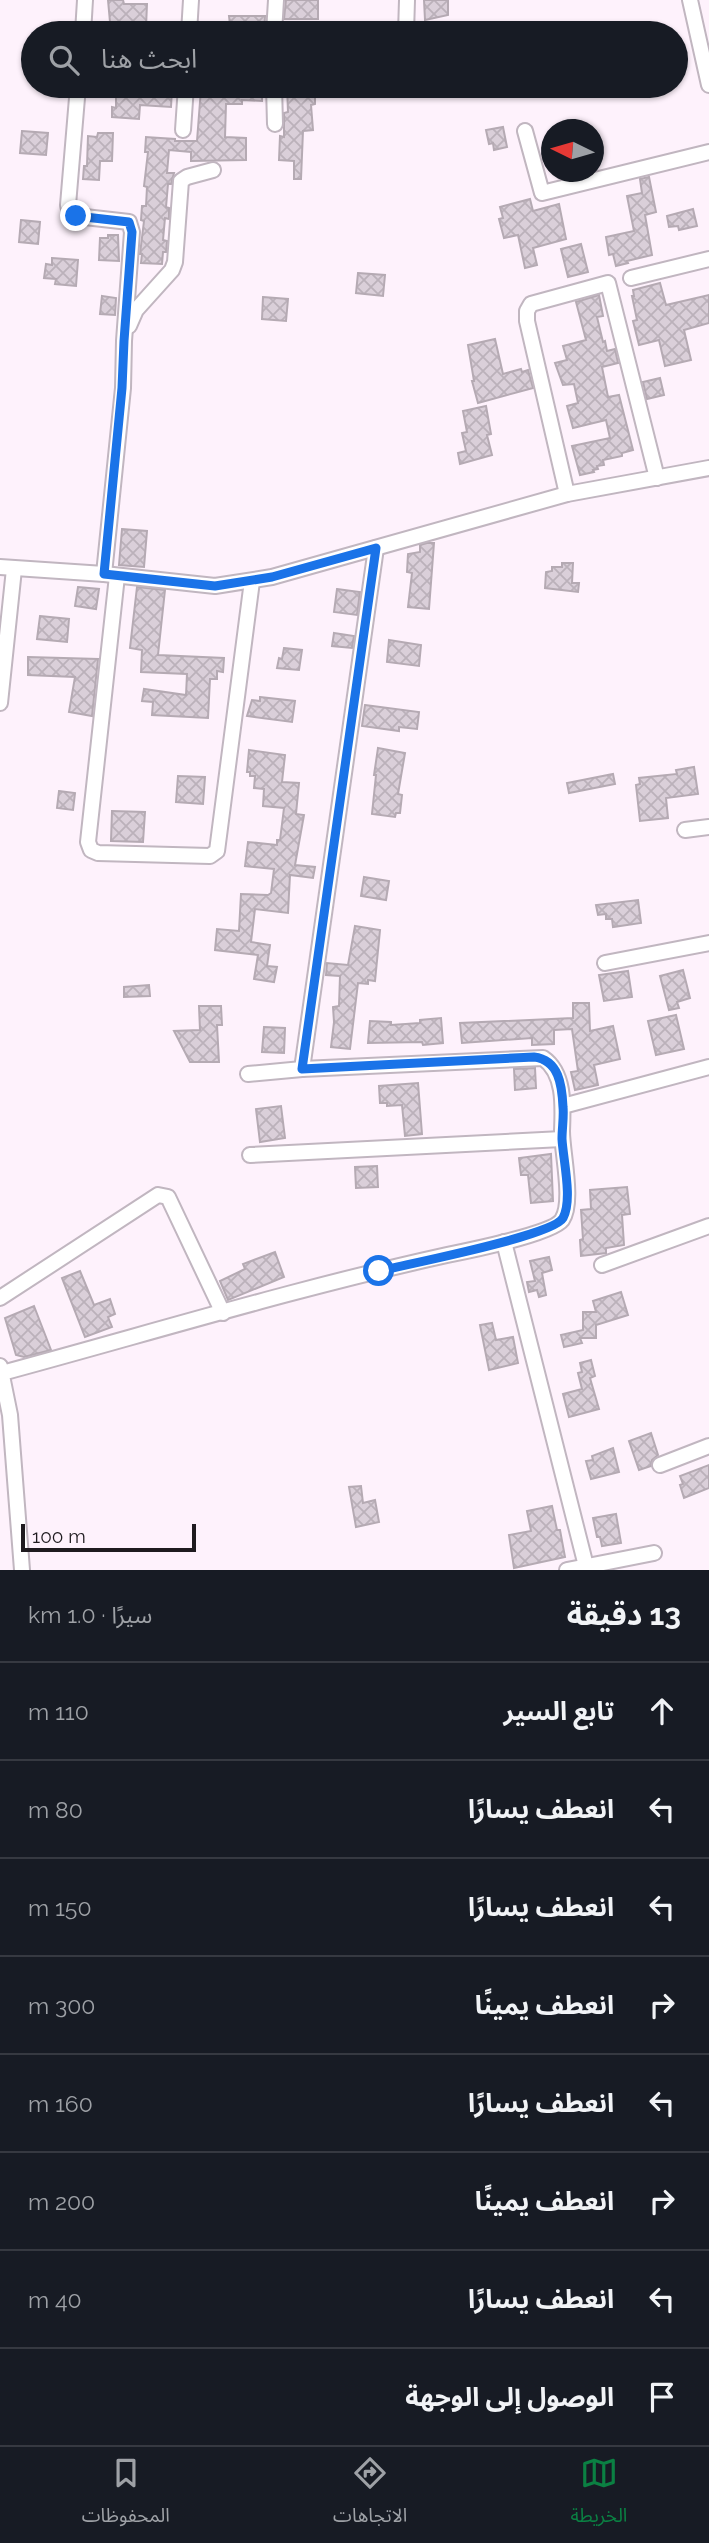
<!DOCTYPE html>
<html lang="ar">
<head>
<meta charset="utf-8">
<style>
	:root { --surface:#171b24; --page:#20242c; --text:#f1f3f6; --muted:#9ea1a6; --line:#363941; --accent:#0b8043 }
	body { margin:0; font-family:Raleway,"Noto Sans Arabic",sans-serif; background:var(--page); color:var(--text); direction:rtl }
	.compass { position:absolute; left:541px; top:119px; width:63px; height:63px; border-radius:50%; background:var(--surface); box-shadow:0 2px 5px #0004; rotate:275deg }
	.scale { position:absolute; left:21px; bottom:18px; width:175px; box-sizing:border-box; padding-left:7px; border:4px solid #1f1b1f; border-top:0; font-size:19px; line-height:24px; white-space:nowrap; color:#1f1b1f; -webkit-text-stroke:5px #fef2fc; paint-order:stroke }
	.stop { position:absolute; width:21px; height:21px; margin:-16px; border:5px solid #1a73e8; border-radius:50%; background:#fff }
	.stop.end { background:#1a73e8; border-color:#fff; box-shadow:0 2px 7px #0008 }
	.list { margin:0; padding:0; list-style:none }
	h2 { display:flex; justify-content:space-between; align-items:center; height:91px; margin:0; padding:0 28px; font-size:30px }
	h2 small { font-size:23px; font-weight:400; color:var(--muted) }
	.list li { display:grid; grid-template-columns:46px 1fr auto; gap:21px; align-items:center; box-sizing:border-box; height:98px; padding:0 28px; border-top:2px solid var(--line) }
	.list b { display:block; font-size:26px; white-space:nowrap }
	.list em { font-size:23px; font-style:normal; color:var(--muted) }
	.icon { flex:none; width:38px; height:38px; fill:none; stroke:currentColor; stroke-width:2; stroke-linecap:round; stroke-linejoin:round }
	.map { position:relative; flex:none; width:709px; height:1570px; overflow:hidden; direction:ltr }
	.search { position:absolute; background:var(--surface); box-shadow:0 2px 5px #0004; left:21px; right:21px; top:21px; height:77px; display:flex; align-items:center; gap:18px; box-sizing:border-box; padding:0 24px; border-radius:38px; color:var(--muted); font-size:26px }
	.sheet { height:875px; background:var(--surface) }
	nav { display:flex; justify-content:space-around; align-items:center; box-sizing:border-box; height:98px; border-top:2px solid var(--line); background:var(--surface); font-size:19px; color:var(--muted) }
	nav a { display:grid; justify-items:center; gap:4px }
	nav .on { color:var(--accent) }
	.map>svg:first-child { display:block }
</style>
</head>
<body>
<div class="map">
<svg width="709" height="1570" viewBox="0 0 709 1570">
	<defs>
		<pattern id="building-cross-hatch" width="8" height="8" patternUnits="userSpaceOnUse" patternTransform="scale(1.75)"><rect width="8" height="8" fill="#dacfd9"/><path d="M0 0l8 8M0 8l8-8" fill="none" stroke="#bbb1ba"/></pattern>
	</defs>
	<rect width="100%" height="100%" fill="#fef2fc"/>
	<g fill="url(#building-cross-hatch)" stroke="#b5aab3" stroke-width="2">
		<polygon points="108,0 123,0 124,4 147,4 146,27 142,27 142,33 111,33"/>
		<polygon points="286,0 318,0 318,19 284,19"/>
		<polygon points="424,0 448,0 448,15 425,20"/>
		<polygon points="229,16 265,16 264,33 231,33"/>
		<polygon points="217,86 262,87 262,101 242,100 242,104 226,104 225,137 246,138 246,160 191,161 191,152 169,150 167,173 174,173 171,184 168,184 166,207 169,208 169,219 165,218 163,240 167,241 166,252 163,252 162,264 141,263 142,254 140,254 144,221 141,220 142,206 146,206 147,187 144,186 148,152 145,152 146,137 175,139 175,141 197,141 201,89 217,89"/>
		<polygon points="287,86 315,86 315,104 311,105 313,130 303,131 301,179 294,179 294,161 279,160 280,136 284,137 284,113 288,112"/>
		<polygon points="116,87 172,89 171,107 140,105 139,119 112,117 112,107 116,108"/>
		<polygon points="503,127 507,147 494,150 493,143 489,144 486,130"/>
		<polygon points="22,131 48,133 46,155 20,153"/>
		<polygon points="98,133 113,133 112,161 100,161 99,180 83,179 84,166 87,166 88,136 97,137"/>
		<polygon points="649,177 656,212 645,215 652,255 627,261 628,263 616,266 613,254 609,255 606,237 634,231 627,196 642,193 640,179"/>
		<polygon points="530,199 533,211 559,204 566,239 533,248 537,265 525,268 518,235 504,238 499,219 503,218 500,207"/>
		<polygon points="693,209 697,226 679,230 678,226 669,227 667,216"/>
		<polygon points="21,220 40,222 38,244 19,242"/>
		<polygon points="108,235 118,235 119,261 99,260 100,238 108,238"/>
		<polygon points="581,244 588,272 568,277 561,249"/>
		<polygon points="52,258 78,260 76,286 55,284 56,279 44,278 46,264 52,265"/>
		<polygon points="358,273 385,275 383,296 356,293"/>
		<polygon points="660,283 666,305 709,295 709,323 684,330 691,360 665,366 659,340 639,345 633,321 637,320 632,296 634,296 633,290"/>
		<polygon points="599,295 603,316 597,317 603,342 605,341 607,351 615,349 618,363 602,367 608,397 619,395 633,450 622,453 622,456 603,460 604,465 597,466 598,469 593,470 594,472 580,475 572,446 610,438 606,420 573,428 567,406 578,403 574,384 563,385 555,363 567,360 563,346 586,340 576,302"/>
		<polygon points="102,296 116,298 115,315 100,314"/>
		<polygon points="263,297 288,299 286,321 262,319"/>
		<polygon points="495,339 503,374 521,369 522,372 528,370 533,388 478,403 472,381 474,381 468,345"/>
		<polygon points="660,378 664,395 647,399 643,382"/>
		<polygon points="486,406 491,434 487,435 492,455 460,464 458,453 466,451 462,433 467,432 463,411"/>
		<polygon points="122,529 147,531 144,567 119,565"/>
		<polygon points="427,543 434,543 429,609 408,607 412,573 407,572 408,554 420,552 420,545"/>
		<polygon points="562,563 573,563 572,583 579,583 578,592 545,588 546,572 552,571 552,567 562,567"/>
		<polygon points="78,587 99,589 96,609 75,606"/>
		<polygon points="137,587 165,590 158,655 224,658 223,672 217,671 217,679 210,679 208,718 152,715 153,702 142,701 144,689 186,695 187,674 141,672 142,650 130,648"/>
		<polygon points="337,589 360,592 357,615 334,612"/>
		<polygon points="40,616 69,619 67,642 37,639"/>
		<polygon points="334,633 354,636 352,648 332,646"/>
		<polygon points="389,640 421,645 419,666 387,662"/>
		<polygon points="284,648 302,650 299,670 277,668 279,658 282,659"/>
		<polygon points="28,657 98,659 92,716 69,712 75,677 28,675"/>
		<polygon points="260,697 295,701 292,722 247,716 252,700 260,701"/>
		<polygon points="365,705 419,712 417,729 399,727 399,731 362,726"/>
		<polygon points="378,748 405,753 398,794 402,795 400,813 396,813 395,817 372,814 376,775 374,775"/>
		<polygon points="249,750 285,755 282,782 299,783 296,814 304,815 295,865 315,867 313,878 290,875 288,913 255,909 251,942 270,945 267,966 277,967 274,982 254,979 258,955 215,950 217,929 239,931 241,894 268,895 271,893 274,869 245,866 248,842 277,845 277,840 280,840 284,808 263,806 264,789 254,788 255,776 250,776 250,772 247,772"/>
		<polygon points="694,767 698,794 666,798 668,818 640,821 636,785 640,784 639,778 677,774 676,770"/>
		<polygon points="613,774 615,784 569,793 567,783"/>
		<polygon points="178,776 205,777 203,804 176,802"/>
		<polygon points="59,791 75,793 73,810 57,808"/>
		<polygon points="112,811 145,812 143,842 111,841"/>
		<polygon points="364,877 389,881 386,900 361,896"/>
		<polygon points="638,900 641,923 613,927 612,919 606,919 606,914 598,915 596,905"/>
		<polygon points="355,926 380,930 375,981 368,980 368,984 358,983 350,1049 331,1047 334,1022 333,1007 339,1006 340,976 326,975 327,963 348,965"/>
		<polygon points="683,970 690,998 677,1002 679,1008 669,1010 660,976"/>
		<polygon points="628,971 632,997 604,1001 599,975"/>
		<polygon points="149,985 150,996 124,997 124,987"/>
		<polygon points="573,1003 589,1003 590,1031 613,1026 620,1059 594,1065 598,1085 575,1090 571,1072 578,1071 572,1029 554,1030 554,1044 532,1045 532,1038 462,1043 460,1023 573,1018"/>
		<polygon points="199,1006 221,1006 222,1025 217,1025 219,1062 190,1062 174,1031 200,1030"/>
		<polygon points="676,1015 684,1049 656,1055 648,1021"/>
		<polygon points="441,1018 443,1043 423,1045 422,1042 368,1043 370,1021 391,1022 391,1025 420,1023 420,1020"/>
		<polygon points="264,1027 285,1028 284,1053 262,1052"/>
		<polygon points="535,1068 536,1088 515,1090 514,1069"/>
		<polygon points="418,1083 422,1134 405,1136 402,1105 387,1106 387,1103 380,1103 379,1086"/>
		<polygon points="281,1106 285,1138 260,1142 256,1109"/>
		<polygon points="551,1154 553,1201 531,1203 528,1175 521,1175 519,1158"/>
		<polygon points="377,1166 378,1187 356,1188 355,1167"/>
		<polygon points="627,1187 630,1214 622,1215 624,1245 606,1248 606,1253 581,1256 580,1240 583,1239 581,1210 591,1209 590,1190"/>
		<polygon points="275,1252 284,1277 228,1300 220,1281 245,1269 243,1264"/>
		<polygon points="549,1257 552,1270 542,1273 546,1295 539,1297 537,1290 529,1292 527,1282 535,1281 530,1261"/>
		<polygon points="80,1271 94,1305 110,1299 115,1314 108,1317 112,1327 85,1337 62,1278"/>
		<polygon points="621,1292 628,1315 596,1325 596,1338 580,1338 582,1343 564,1347 561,1335 583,1330 583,1312 596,1312 593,1301"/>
		<polygon points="34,1306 51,1350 24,1357 16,1355 5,1318"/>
		<polygon points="492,1323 496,1340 513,1337 518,1363 489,1370 480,1325"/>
		<polygon points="591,1360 595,1376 590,1378 599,1409 569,1417 563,1394 582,1389 578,1373 582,1372 580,1363"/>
		<polygon points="651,1433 658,1455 652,1460 651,1466 639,1470 629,1441"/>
		<polygon points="613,1448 619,1472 591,1479 586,1461 593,1460 592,1456"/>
		<polygon points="709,1465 709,1488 684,1498 680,1485 683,1484 680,1476"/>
		<polygon points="361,1486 363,1503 375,1500 379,1522 356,1527 349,1487"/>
		<polygon points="552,1506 557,1530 560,1530 565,1557 514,1568 509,1535 531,1531 527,1511"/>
		<polygon points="616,1514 621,1543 602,1546 600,1537 597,1537 593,1518"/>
	</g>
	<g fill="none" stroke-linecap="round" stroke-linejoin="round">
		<g stroke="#c1b6c0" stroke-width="18">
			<g id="minor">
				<polyline points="690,0 709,85"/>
				<polyline points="83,33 85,0"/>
				<polyline points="189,33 191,0"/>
				<polyline points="274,33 276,0"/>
				<polyline points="406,33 407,0"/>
				<polyline points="78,86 68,205 70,213 76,216 129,222 132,232 124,341 123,388 104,574"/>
				<polyline points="274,86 275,124"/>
				<polyline points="183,130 186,86"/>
				<polyline points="525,131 542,193 709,152"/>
				<polyline points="631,278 709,259"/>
				<polyline points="129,326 136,310 172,270 175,262 181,181 187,177 213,170"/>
				<polyline points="567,494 527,321 527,311 531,304 608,283 657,478"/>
				<polyline points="0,567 104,574 215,586 272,577 567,494 709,468"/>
				<polyline points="117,576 88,842 91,850 98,853 210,856 217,851 252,581"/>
				<polyline points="0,703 14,569"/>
				<polyline points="685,830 709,827"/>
				<polyline points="605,963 709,943"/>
				<polyline points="302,1069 376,548"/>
				<polyline points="563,1106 709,1067"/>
				<polyline points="250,1155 562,1139"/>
				<polyline points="504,1242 586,1566"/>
				<polyline points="602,1265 709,1226"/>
				<polyline points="0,1298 158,1195 168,1197 223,1313"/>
				<polyline points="0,1366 10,1415 22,1570"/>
				<path d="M2 1373C150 1333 297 1288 447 1255 467 1251 552 1234 562 1220 574 1202 562 1153 562 1131 563 1106 565 1073 543 1058L302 1069 248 1074"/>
				<polyline points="660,1465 709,1446"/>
				<polyline points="567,1570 654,1553"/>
			</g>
		</g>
		<use href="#minor" stroke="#fff" stroke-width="14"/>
	</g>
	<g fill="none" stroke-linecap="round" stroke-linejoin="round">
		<path stroke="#1a73e8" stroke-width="9" d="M76 216 129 222 132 232 124 341 122 388 104 574 215 586 272 577 376 548 302 1069 534 1057C559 1060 562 1085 563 1107 564 1117 562 1128 562 1139 563 1159 573 1200 563 1218 553 1236 407 1264 379 1271"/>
	</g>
</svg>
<svg class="compass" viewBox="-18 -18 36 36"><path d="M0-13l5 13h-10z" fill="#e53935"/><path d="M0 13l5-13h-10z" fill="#9ea1a6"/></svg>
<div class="scale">100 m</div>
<div class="stop" style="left:379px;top:1271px"></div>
<div class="stop end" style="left:76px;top:216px"></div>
<div class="search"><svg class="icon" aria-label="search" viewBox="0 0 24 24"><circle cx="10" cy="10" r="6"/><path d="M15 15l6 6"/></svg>ابحث هنا</div>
</div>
<section class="sheet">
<h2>13 دقيقة<small>سيرًا · 1.0 km</small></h2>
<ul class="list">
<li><svg class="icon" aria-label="ahead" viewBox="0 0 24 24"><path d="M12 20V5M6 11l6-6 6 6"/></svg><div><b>تابع السير</b></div><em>110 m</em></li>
<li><svg class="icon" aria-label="left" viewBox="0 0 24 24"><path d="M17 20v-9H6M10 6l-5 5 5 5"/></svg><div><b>انعطف يسارًا</b></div><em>80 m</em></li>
<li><svg class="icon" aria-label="left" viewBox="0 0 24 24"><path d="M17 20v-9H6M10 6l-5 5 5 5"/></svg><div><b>انعطف يسارًا</b></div><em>150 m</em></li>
<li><svg class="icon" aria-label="right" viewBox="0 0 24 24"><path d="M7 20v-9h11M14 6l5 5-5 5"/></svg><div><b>انعطف يمينًا</b></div><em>300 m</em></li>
<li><svg class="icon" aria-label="left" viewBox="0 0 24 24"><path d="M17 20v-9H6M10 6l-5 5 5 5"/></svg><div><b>انعطف يسارًا</b></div><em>160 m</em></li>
<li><svg class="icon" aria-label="right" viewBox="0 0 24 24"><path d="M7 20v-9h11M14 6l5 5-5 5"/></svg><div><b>انعطف يمينًا</b></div><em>200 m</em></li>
<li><svg class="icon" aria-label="left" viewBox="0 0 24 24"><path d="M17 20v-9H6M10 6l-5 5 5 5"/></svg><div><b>انعطف يسارًا</b></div><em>40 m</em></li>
<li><svg class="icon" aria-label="arrive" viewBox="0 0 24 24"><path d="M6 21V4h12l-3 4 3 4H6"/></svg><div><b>الوصول إلى الوجهة</b></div></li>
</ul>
</section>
<nav>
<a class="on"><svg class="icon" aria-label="map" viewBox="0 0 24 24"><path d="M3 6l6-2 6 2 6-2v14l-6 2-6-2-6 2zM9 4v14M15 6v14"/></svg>الخريطة</a>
<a><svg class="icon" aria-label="directions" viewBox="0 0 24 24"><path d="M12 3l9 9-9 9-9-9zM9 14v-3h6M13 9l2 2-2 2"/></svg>الاتجاهات</a>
<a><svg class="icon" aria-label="saved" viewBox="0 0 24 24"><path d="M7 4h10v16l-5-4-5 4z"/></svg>المحفوظات</a>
</nav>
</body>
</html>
